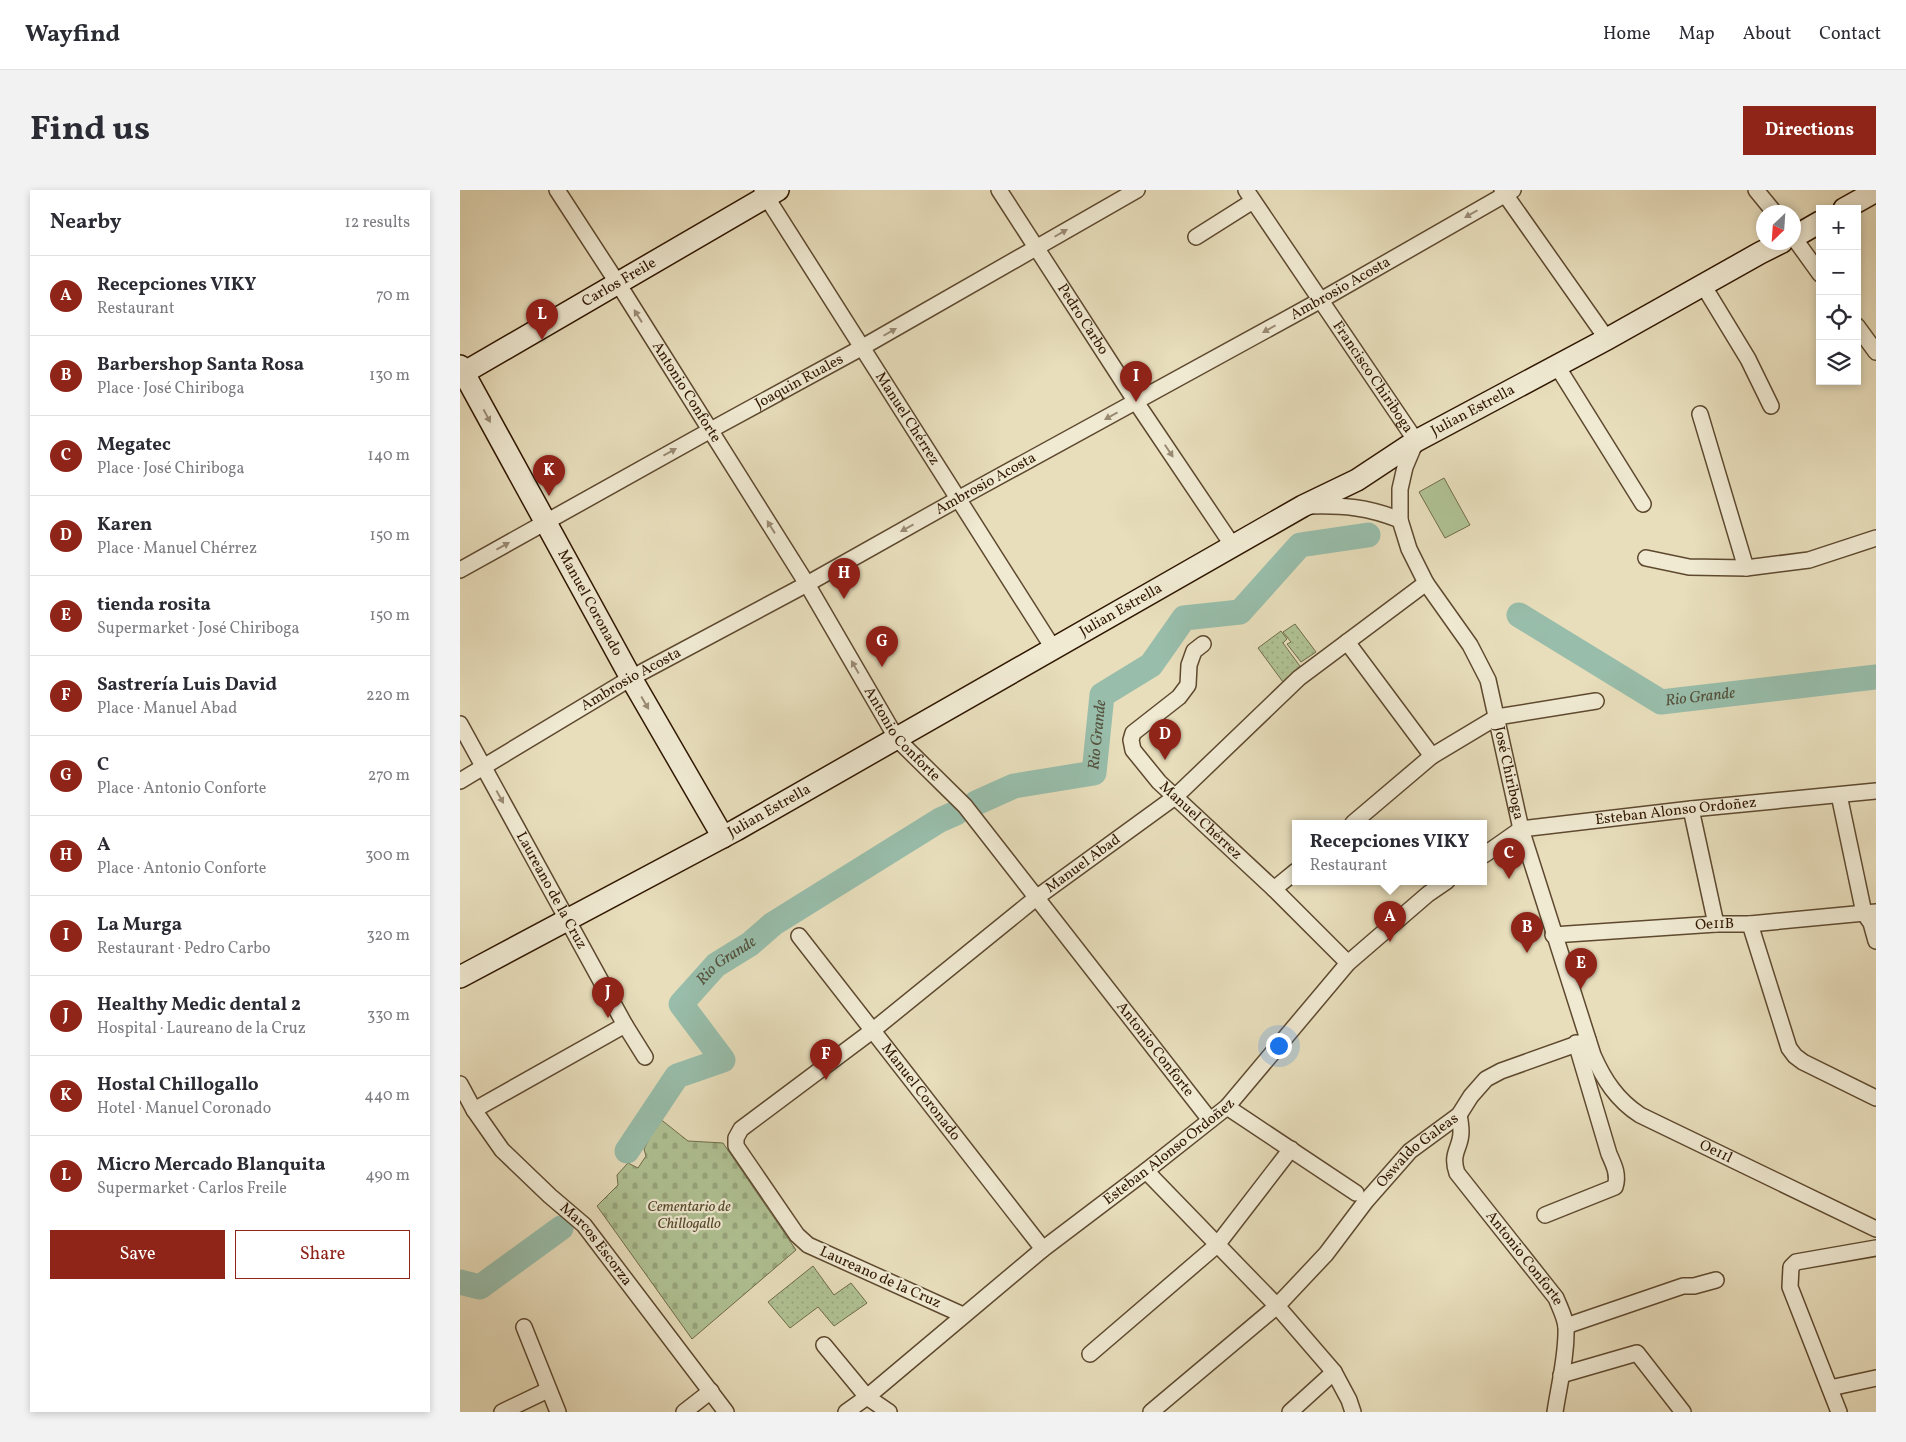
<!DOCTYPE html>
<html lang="en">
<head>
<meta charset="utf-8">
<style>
	:root { --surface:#fff; --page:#f2f2f3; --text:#2b2b33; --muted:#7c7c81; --line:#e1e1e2; --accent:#8f2418 }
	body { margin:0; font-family:Vollkorn,serif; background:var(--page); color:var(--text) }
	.controls { position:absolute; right:15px; top:15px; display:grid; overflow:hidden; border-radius:0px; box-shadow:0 2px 8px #0003 }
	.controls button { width:45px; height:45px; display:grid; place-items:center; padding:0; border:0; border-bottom:1px solid var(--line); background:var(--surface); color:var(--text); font:25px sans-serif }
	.compass { position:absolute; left:1296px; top:15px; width:45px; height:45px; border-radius:50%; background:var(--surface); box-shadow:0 2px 8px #0003; rotate:205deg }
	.you { position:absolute; left:818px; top:855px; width:18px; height:18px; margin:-12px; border:4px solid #fff; border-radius:50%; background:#1a73e8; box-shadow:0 0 0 8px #1a73e833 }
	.badge { display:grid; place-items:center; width:32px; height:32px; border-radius:50%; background:var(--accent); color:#fff; font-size:16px; font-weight:700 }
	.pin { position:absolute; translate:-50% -41px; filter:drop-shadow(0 1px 2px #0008) }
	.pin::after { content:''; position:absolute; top:26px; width:18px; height:15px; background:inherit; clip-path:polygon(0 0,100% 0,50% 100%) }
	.popup { position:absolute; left:832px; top:630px; width:195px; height:65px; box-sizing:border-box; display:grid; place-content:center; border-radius:0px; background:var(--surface); filter:drop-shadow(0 1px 4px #0005); font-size:16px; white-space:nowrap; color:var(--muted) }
	.popup b { font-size:19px; color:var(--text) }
	.popup::after { content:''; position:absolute; left:50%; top:100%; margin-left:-10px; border:10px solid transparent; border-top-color:var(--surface) }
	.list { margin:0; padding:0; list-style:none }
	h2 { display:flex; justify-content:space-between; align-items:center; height:65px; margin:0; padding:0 20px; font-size:21px }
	h2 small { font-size:16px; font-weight:400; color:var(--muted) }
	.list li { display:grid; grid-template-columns:32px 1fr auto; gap:15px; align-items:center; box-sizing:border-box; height:80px; padding:0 20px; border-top:1px solid var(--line) }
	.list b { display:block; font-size:19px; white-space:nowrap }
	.list p { margin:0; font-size:16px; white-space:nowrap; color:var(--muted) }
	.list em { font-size:16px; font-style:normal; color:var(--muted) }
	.actions { display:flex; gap:10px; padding:15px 20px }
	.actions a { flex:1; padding:11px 0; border:1px solid var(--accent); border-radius:0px; text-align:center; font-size:18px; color:var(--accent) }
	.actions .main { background:var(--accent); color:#fff }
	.icon { flex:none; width:28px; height:28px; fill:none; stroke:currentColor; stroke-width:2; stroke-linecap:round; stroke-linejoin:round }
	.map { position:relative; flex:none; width:1416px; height:1222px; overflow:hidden; border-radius:0px }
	header { display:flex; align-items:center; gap:30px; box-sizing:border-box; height:70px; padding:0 25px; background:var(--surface); border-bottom:1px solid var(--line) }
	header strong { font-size:24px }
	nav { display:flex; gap:28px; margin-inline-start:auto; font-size:18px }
	.intro { display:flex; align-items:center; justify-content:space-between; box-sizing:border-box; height:120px; padding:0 30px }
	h1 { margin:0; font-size:35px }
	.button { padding:12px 22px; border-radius:0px; background:var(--accent); color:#fff; font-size:18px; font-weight:700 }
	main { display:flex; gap:30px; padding:0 30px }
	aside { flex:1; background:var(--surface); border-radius:0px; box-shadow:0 2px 8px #0003 }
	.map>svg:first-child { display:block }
</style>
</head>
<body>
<header>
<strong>Wayfind</strong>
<nav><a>Home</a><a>Map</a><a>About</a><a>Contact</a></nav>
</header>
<div class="intro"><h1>Find us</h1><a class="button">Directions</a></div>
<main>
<aside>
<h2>Nearby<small>12 results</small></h2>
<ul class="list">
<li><span class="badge">A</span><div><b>Recepciones VIKY</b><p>Restaurant</p></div><em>70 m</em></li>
<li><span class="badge">B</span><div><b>Barbershop Santa Rosa</b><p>Place · José Chiriboga</p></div><em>130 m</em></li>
<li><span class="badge">C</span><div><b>Megatec</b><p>Place · José Chiriboga</p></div><em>140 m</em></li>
<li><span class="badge">D</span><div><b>Karen</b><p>Place · Manuel Chérrez</p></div><em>150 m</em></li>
<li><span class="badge">E</span><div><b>tienda rosita</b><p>Supermarket · José Chiriboga</p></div><em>150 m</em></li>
<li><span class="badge">F</span><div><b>Sastrería Luis David</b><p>Place · Manuel Abad</p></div><em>220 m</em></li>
<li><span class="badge">G</span><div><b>C</b><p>Place · Antonio Conforte</p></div><em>270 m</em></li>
<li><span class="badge">H</span><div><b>A</b><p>Place · Antonio Conforte</p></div><em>300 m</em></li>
<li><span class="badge">I</span><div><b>La Murga</b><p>Restaurant · Pedro Carbo</p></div><em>320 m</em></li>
<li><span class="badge">J</span><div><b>Healthy Medic dental 2</b><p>Hospital · Laureano de la Cruz</p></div><em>330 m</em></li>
<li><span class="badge">K</span><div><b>Hostal Chillogallo</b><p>Hotel · Manuel Coronado</p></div><em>440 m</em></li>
<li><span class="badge">L</span><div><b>Micro Mercado Blanquita</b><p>Supermarket · Carlos Freile</p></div><em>490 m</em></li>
</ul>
<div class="actions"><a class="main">Save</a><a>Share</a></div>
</aside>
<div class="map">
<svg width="1416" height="1222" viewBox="0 0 1416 1222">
	<defs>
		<pattern id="green-dots" width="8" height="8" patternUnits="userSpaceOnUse" patternTransform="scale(1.25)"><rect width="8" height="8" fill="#b0c294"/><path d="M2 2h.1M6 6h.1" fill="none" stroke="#98a67e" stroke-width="1.8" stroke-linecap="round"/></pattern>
		<pattern id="cemetery-stones" width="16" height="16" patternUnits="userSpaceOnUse" patternTransform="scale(1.25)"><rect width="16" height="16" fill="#b0c294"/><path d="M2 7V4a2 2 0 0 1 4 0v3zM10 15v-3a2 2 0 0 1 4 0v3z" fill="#98a67e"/></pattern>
	</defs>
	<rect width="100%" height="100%" fill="#e8debc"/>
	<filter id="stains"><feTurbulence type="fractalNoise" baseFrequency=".004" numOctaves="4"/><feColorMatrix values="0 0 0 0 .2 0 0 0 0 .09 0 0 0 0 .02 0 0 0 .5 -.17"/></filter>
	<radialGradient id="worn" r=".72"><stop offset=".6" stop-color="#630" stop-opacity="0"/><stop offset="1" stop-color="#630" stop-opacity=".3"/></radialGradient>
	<g fill="url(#green-dots)" stroke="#706c4a">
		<polygon points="835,434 856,462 841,472 827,454 831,452 823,442"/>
		<polygon points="821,441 827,449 823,453 842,479 823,492 798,458"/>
		<polygon points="353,1076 374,1105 391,1093 407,1113 374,1136 358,1117 330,1138 308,1112"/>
	</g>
	<polygon fill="url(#cemetery-stones)" stroke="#706c4a" points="199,928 228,951 263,953 336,1060 232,1149 137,1016 158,995 157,985 168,973 178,978 186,966 184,959"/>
	<polygon fill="#b0c294" stroke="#706c4a" points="984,288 1010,335 985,348 959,302"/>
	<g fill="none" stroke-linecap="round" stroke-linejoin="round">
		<g stroke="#98bdaa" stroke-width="25">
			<path id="s1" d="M1059 425 1201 512 1416 487"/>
			<path id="s2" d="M516 613 554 596 634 583 642 505 691 475 724 428 780 422 840 355 908 345"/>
			<path id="s3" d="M167 961 217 886 263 870 221 814 256 775 290 754 313 734 480 630 496 623"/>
			<polyline points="0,1092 20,1097 101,1038"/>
		</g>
		<g stroke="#5e492f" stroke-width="18">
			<g id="street">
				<path id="s4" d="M97 0 164 103 347 394 437 549 505 616 750 930"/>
				<path id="s5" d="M302 0 593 458"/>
				<path id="s6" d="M539 0 676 212 773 356"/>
				<path id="s7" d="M786 0 956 251 945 277 940 299V330L949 359 966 393 1010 455 1028 490 1061 639 1133 865C1144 890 1157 910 1180 925L1416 1039"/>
				<polyline points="1042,0 1147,149"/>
				<polyline points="1296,0 1314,22"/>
				<polyline points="736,47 793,11"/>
				<polyline points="1334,48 1360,84"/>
				<polyline points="1243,95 1288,169 1311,216"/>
				<polyline points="1397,136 1416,162"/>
				<polyline points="1097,176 1183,314"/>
				<polyline points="1240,224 1286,378"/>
				<path d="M849 316C883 315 908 317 940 330"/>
				<polyline points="1186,368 1229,377 1286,378 1349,370 1416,348"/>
				<path id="s8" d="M0 380 258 236 401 158 677 0"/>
				<polyline points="887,452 972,566"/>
				<path id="s9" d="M743 454 734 461 729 475 728 495 719 507 673 543 671 550 673 560 699 592 814 699 888 773"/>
				<path id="s10" d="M0 534 165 835 185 867"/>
				<path id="s11" d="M0 591 171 488 347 394 507 304 861 110 1053 0"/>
				<polyline points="1379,605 1404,723 1411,733 1416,751"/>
				<polyline points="1231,619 1256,734"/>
				<polyline points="893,633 972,566 1037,527 1136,511"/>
				<path id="s12" d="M1024 665 1061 639 1231 619 1416 601"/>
				<polyline points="814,699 836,681"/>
				<polyline points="1290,734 1329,858 1335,866 1343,872 1416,908"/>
				<path id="s13" d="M1093 745 1256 734H1290L1416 722"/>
				<path id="s14" d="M339 746 583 1059"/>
				<path id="s15" d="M0 894 14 920 42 960 90 1006 124 1035 266 1222"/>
				<polyline points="767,917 896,1003"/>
				<polyline points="14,920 165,835"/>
				<path id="s16" d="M999 925C1000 930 1001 936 1001 942 1001 958 990 963 997 983L1096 1108C1100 1118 1105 1127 1106 1137 1107 1165 1099 1195 1095 1222"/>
				<polyline points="686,981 817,1116 874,1182 889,1210 893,1222"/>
				<path d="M1085 1025 1155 997C1159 985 1154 975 1149 964L1116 853"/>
				<path id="s17" d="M503 1125 348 1055 337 1045 276 956V948L281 939 412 841 576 708 715 607 839 488 966 393"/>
				<polyline points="1106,1136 1223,1096 1234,1096 1256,1090"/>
				<polyline points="64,1137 98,1222"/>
				<polyline points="364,1155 407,1207 429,1222"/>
				<polyline points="630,1164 757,1055 831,959"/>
				<polyline points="1101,1185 1177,1163 1223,1222"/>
				<polyline points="1370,1198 1416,1188"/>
				<polyline points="42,1222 88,1200"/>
				<polyline points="224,1222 251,1201"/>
				<path id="s18" d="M386 1222 407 1207 583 1059 686 981 767 917 888 773 968 704 987 691"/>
				<path id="s19" d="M691 1222 817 1116 866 1064 906 1011 950 961 999 925 1011 906 1026 889 1041 881 1128 850"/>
				<polyline points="830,1222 874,1182"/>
				<polyline points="1379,1222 1330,1097 1331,1077 1336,1072 1416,1058"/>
			</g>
		</g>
		<g stroke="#301700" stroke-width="24">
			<g id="secondary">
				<polyline points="1384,19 1416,1"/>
				<polyline points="1334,47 1360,32"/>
				<path id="s20" d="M0 176 171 488 263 647"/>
				<path id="s21" d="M0 185 318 0"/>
				<path id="s22" d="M0 787 276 640 843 316 897 290 956 251 1147 149 1300 63 1322 52"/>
			</g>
		</g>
		<use href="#street" stroke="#f0ead3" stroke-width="15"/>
		<use href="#secondary" stroke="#f0ead3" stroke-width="21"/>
	</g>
	<defs><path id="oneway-solid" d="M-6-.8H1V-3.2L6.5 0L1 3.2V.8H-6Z" transform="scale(1.25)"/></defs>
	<g fill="#9a8b74">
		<use href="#oneway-solid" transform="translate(1011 24) rotate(150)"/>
		<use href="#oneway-solid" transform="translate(601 43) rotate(-30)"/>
		<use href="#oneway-solid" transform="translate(178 126) rotate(-122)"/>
		<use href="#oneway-solid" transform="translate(809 139) rotate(151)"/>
		<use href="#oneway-solid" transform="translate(430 142) rotate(-30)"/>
		<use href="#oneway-solid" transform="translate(27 226) rotate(62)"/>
		<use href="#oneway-solid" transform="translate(651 226) rotate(151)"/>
		<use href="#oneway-solid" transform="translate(709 261) rotate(56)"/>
		<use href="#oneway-solid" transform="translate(210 262) rotate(-29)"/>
		<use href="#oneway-solid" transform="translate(311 337) rotate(-122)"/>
		<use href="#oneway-solid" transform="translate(447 338) rotate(151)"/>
		<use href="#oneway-solid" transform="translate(43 356) rotate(-29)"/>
		<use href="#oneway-solid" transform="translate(395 477) rotate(-120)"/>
		<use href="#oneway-solid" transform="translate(185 513) rotate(60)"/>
		<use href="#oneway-solid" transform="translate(40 607) rotate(61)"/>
	</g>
	<g text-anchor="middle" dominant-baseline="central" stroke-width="4.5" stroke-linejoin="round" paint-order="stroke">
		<g font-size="15" fill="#301700" stroke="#f0ead3">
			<text stroke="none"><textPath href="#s21" startOffset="184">Carlos Freile</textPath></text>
			<text stroke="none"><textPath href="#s11" startOffset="1009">Ambrosio Acosta</textPath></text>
			<text stroke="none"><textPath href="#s6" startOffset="154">Pedro Carbo</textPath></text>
			<text stroke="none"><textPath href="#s7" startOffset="226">Francisco Chiriboga</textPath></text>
			<text stroke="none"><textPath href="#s8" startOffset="388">Joaquin Ruales</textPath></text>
			<text stroke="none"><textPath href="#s4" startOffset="240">Antonio Conforte</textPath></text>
			<text stroke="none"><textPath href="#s22" startOffset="1161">Julian Estrella</textPath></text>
			<text stroke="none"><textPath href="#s5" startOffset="271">Manuel Chérrez</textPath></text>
			<text stroke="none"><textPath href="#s11" startOffset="604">Ambrosio Acosta</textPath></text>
			<text stroke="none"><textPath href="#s20" startOffset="270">Manuel Coronado</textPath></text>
			<text stroke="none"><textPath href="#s22" startOffset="756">Julian Estrella</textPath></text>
			<text stroke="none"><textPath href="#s11" startOffset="199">Ambrosio Acosta</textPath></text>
			<text stroke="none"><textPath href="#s4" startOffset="645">Antonio Conforte</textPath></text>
			<text stroke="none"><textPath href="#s7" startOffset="664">José Chiriboga</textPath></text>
			<text stroke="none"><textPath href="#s22" startOffset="351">Julian Estrella</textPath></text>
			<text stroke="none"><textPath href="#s12" startOffset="201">Esteban Alonso Ordoñez</textPath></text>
			<text stroke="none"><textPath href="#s9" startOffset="235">Manuel Chérrez</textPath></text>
			<text stroke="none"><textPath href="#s17" startOffset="744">Manuel Abad</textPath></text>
			<text stroke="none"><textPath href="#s10" startOffset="190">Laureano de la Cruz</textPath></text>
			<text stroke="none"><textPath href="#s13" startOffset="162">Oe11B</textPath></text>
			<text stroke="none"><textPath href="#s4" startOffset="1050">Antonio Conforte</textPath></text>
			<text stroke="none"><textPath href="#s14" startOffset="198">Manuel Coronado</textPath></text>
			<text stroke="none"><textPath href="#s18" startOffset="415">Esteban Alonso Ordoñez</textPath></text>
			<text stroke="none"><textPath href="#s19" startOffset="375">Oswaldo Galeas</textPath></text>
			<text stroke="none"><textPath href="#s7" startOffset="1120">Oe11l</textPath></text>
			<text stroke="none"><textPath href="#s15" startOffset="212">Marcos Escorza</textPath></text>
			<text stroke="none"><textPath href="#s16" startOffset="168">Antonio Conforte</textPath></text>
			<text transform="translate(420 1088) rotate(24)">Laureano de la Cruz</text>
		</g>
		<g font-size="15" font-style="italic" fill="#564a2c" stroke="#f0ead3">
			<text x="229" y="1017">Cementario de<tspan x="229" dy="17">Chillogallo</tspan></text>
		</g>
		<g font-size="16" font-style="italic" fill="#54513c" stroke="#f0ead3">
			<text stroke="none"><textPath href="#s1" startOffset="206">Rio Grande</textPath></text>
			<text stroke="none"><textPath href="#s2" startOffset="161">Rio Grande</textPath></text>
			<text stroke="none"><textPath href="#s3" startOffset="272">Rio Grande</textPath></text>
		</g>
	</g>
	<rect width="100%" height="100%" filter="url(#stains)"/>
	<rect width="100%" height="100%" fill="url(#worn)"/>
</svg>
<div class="controls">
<button>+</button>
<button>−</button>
<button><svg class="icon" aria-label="locate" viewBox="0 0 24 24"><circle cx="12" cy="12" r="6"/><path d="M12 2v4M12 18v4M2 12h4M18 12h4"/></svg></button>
<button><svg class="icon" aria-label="layers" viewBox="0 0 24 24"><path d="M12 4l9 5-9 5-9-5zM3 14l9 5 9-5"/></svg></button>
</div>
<svg class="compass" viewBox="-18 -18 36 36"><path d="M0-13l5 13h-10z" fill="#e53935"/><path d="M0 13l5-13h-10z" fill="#7c7c81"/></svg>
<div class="you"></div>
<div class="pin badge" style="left:930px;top:752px">A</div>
<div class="popup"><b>Recepciones VIKY</b>Restaurant</div>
<div class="pin badge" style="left:1067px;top:763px">B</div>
<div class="pin badge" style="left:1049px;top:689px">C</div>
<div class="pin badge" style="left:705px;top:570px">D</div>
<div class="pin badge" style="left:1121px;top:799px">E</div>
<div class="pin badge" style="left:366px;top:890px">F</div>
<div class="pin badge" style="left:422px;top:477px">G</div>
<div class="pin badge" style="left:384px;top:409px">H</div>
<div class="pin badge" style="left:676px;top:212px">I</div>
<div class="pin badge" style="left:148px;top:828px">J</div>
<div class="pin badge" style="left:89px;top:306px">K</div>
<div class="pin badge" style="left:82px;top:150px">L</div>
</div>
</main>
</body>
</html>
